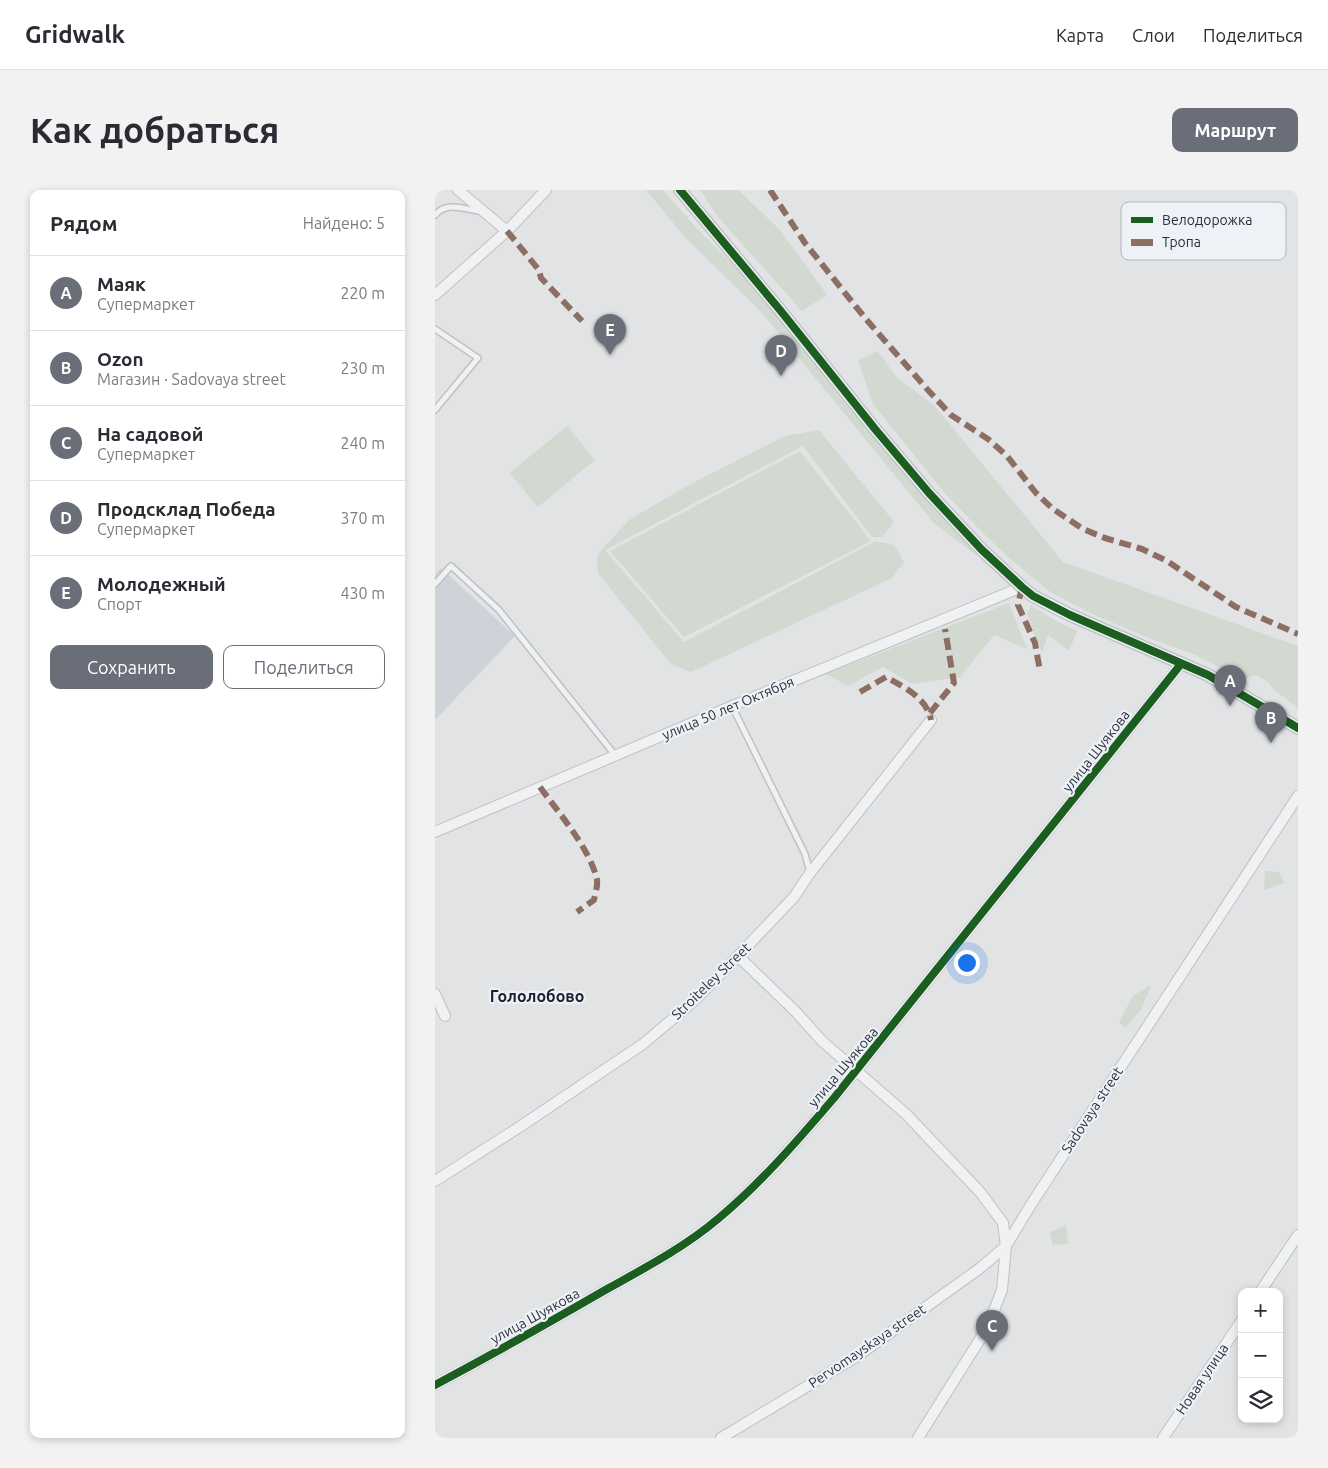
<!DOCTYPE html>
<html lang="ru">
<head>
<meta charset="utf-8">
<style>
	:root { --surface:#fff; --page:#f2f2f3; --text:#2b2b33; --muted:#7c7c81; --line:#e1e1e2; --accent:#696e78 }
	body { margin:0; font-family:Ubuntu,sans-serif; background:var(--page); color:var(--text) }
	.controls { position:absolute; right:15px; bottom:15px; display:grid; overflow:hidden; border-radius:10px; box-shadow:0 2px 8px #0003 }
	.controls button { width:45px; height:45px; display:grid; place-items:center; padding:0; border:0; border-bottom:1px solid var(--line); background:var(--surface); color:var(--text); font:25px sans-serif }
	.you { position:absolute; left:531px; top:772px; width:18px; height:18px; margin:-12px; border:4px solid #fff; border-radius:50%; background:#1a73e8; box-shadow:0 0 0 8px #1a73e833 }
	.badge { display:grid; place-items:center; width:32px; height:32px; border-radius:50%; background:var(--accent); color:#fff; font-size:16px; font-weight:700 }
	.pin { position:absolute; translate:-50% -41px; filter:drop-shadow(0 1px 2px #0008) }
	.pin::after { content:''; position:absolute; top:26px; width:18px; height:15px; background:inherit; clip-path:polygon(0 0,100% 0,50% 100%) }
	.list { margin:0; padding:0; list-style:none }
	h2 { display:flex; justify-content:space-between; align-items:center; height:65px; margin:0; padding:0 20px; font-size:21px }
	h2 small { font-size:16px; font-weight:400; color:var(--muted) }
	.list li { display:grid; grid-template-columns:32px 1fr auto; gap:15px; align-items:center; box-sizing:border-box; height:75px; padding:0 20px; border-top:1px solid var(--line) }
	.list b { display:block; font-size:19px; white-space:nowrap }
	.list p { margin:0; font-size:16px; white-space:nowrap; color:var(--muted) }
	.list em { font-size:16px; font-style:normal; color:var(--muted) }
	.actions { display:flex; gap:10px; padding:15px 20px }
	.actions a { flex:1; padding:11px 0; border:1px solid var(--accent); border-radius:10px; text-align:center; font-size:18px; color:var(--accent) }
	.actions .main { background:var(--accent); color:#fff }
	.icon { flex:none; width:28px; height:28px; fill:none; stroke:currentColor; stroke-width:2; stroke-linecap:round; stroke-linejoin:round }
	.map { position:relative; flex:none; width:863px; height:1248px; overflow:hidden; border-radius:10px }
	header { display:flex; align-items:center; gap:30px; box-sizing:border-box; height:70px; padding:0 25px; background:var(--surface); border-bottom:1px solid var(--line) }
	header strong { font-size:24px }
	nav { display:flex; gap:28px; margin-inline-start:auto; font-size:18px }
	.intro { display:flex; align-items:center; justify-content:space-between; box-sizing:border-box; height:120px; padding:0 30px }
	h1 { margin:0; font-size:35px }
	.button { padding:12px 22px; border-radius:10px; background:var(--accent); color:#fff; font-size:18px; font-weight:700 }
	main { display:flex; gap:30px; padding:0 30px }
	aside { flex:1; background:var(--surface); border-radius:10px; box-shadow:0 2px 8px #0003 }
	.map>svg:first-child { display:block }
</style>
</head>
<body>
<header>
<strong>Gridwalk</strong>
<nav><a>Карта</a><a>Слои</a><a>Поделиться</a></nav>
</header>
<div class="intro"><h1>Как добраться</h1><a class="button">Маршрут</a></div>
<main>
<aside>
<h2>Рядом<small>Найдено: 5</small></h2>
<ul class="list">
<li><span class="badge">A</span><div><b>Маяк</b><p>Супермаркет</p></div><em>220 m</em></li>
<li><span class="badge">B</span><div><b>Ozon</b><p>Магазин · Sadovaya street</p></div><em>230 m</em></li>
<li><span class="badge">C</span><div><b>На садовой</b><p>Супермаркет</p></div><em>240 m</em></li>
<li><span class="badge">D</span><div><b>Продсклад Победа</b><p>Супермаркет</p></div><em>370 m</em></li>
<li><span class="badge">E</span><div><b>Молодежный</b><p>Спорт</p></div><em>430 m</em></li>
</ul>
<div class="actions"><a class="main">Сохранить</a><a>Поделиться</a></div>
</aside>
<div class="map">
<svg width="863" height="1248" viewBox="0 0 863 1248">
	<rect width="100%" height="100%" fill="#e1e3e5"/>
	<polygon fill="#cfd2d8" points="6,378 80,446 0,530 0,385"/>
	<g fill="#d1d9d1">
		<polygon points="211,0 228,0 260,36 302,79 542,366 498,332 328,124 250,47"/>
		<polygon points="265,0 303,0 345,40 392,105 367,121 284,28"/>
		<polygon points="443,161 462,188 498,214 628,372 863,456 863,518 838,499 834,493 822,485 808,489 760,465 711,447 655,423 614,401 574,368 540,335 508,301 438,214 423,170"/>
		<polygon points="132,236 160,270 103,317 75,283"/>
		<polygon points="384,240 459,332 447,347 437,347 368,256 170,360 249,452 441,351 459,355 469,372 457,388 256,482 236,474 163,383 162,365 194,330 252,296 350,246"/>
		<polygon points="365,261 436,351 249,447 175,361"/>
		<polygon points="574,413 592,459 559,445 525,487 477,494 448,477 413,496 391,484"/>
		<polygon points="596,415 621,431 642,441 634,461 613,445 607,463 592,424"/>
		<polygon points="830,681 844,682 849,693 829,700"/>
		<polygon points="716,795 707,818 690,838 684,832 698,806"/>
		<polygon points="631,1035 633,1054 618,1055 615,1042"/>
	</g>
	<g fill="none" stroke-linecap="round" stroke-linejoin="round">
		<g stroke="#bfc1c3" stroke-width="8">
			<g id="lane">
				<path d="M0 25C12 11 28 19 44 21"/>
				<polyline points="0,139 43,168 0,220"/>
				<polyline points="0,394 16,376 64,420 180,565"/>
				<polyline points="297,516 370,664 375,682"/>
			</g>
		</g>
		<g stroke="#bfc1c3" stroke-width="12">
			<g id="street">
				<polyline points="23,0 72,41"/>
				<polyline points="0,105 72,41 111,0"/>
				<polyline points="0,642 297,516 587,397"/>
				<polyline points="0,804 10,826"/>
				<polyline points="0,991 86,936 208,854 259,811 303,766 359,707 375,683 496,530"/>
				<polyline points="825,1102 863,1045"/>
				<path d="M0 1195C58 1164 115 1132 172 1099 210 1078 250 1057 284 1028 326 993 363 950 399 908L746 474"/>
				<polyline points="286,1248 421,1167 544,1079 571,1056 568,1033 545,1002 471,924 387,851 361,822 303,766"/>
				<polyline points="483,1248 552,1138 567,1100 571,1056 597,1013 863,606"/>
				<polyline points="728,1248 807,1130"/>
			</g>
		</g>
		<use href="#lane" stroke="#f0f1f2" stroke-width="5"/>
		<use href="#street" stroke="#f0f1f2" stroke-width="10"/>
		<polyline stroke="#c2c4c8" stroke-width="14" points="245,0 345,120 440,239 494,303 547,360 587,397 598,406 635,425 773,485 863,538"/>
		<g stroke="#8d6e63" stroke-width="6" stroke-dasharray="12 6" stroke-linecap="butt">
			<polyline points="335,0 370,53 430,128 492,199 516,225 553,249 572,266 601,303 618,319 648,339 670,348 707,359 732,371 801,417 863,444"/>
			<polyline points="72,41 104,80 106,88 147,131"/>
			<polyline points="587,397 583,415 600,453 605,481"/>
			<path d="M425 502 451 487C469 497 492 508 496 530"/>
			<polyline points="495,523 519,493 510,439"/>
			<path d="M105 597C123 622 156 660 162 690 163 696 160 704 159 710L142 722"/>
		</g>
		<g stroke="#eef1f5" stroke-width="11">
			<g id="cycleway">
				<polyline points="245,0 345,120 440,239 494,303 547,360 587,397 598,406 635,425 773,485 863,538"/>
				<path d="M0 1195C58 1164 115 1132 172 1099 210 1078 250 1057 284 1028 326 993 363 950 399 908L746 474"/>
			</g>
		</g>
		<use href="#cycleway" stroke="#1b5e20" stroke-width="8"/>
	</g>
	<g text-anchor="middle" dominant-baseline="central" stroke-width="4.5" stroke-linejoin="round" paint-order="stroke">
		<g font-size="14" fill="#292f3e" stroke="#eef1f5">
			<text transform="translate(293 518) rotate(-23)">улица 50 лет Октября</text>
			<text transform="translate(661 561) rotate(-52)">улица Шуякова</text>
			<text transform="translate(276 791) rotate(-44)">Stroiteley Street</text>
			<text transform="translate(408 877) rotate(-50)">улица Шуякова</text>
			<text transform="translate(657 920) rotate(-57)">Sadovaya street</text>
			<text transform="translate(100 1126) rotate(-29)">улица Шуякова</text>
			<text transform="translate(432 1156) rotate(-34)">Pervomayskaya street</text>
			<text transform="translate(767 1189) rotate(-56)">Новая улица</text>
		</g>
		<g font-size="16" font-weight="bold" fill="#1b202e" stroke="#eef1f5">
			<text x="102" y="806">Гололобово</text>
		</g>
	</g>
	<rect x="686" y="12" width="165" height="58" rx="8" fill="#eef1f5" stroke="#b3b7be" stroke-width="1"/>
	<rect x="696" y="27" width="22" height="6" fill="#1b5e20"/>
	<rect x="696" y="49" width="22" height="7" fill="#8d6e63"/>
	<g font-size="14" fill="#292f3e">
		<text x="727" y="35">Велодорожка</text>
		<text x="727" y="57">Тропа</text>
	</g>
</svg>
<div class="controls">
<button>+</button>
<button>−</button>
<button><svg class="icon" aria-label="layers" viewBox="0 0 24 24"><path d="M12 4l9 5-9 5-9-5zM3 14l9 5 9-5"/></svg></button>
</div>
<div class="you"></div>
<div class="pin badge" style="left:795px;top:516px">A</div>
<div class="pin badge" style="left:836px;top:553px">B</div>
<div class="pin badge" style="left:557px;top:1161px">C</div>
<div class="pin badge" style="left:346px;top:186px">D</div>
<div class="pin badge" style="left:175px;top:165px">E</div>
</div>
</main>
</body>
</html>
